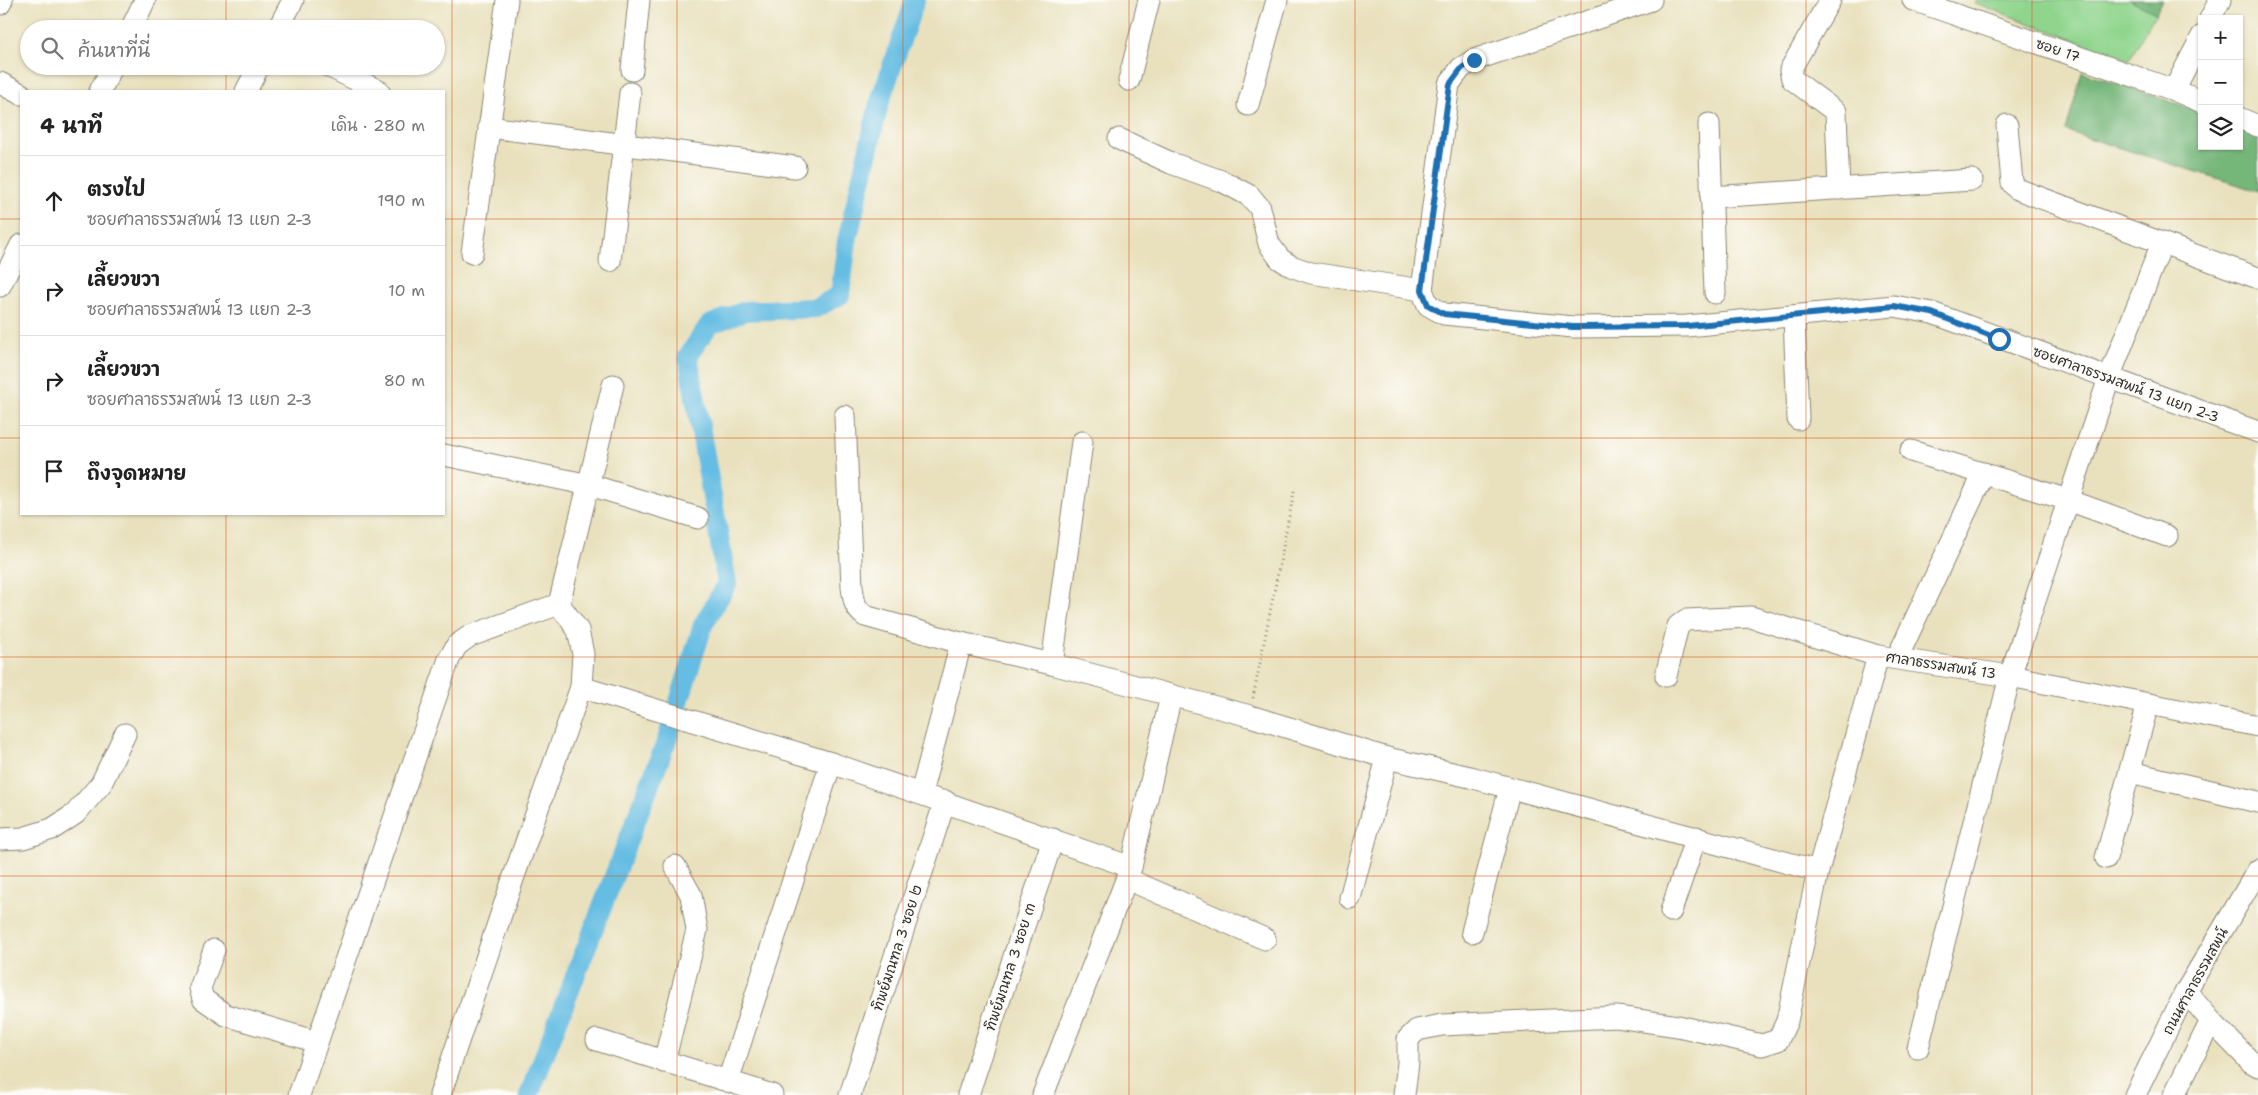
<!DOCTYPE html>
<html lang="th">
<head>
<meta charset="utf-8">
<style>
	:root { --surface:#fff; --page:#f2f2f2; --text:#222; --muted:#767676; --line:#e0e0e0 }
	body { margin:0; font-family:"Shantell Sans","Playpen Sans Thai",sans-serif; background:var(--page); color:var(--text) }
	.controls { position:absolute; right:15px; top:15px; display:grid; overflow:hidden; border-radius:0px; box-shadow:0 1px 4px #0004 }
	.controls button { width:45px; height:45px; display:grid; place-items:center; padding:0; border:0; border-bottom:1px solid var(--line); background:var(--surface); color:var(--text); font:25px sans-serif }
	.stop { position:absolute; width:15px; height:15px; margin:-11px; border:4px solid #1f6fb2; border-radius:50%; background:#fff }
	.stop.end { background:#1f6fb2; border-color:#fff; box-shadow:0 1px 5px #0008 }
	.list { margin:0; padding:0; list-style:none }
	h2 { display:flex; justify-content:space-between; align-items:center; height:65px; margin:0; padding:0 20px; font-size:21px }
	h2 small { font-size:16px; font-weight:400; color:var(--muted) }
	.list li { display:grid; grid-template-columns:32px 1fr auto; gap:15px; align-items:center; box-sizing:border-box; height:90px; padding:0 20px; border-top:1px solid var(--line) }
	.list b { display:block; font-size:19px; white-space:nowrap }
	.list p { margin:0; font-size:16px; white-space:nowrap; color:var(--muted) }
	.list em { font-size:16px; font-style:normal; color:var(--muted) }
	.icon { flex:none; width:28px; height:28px; fill:none; stroke:currentColor; stroke-width:2; stroke-linecap:round; stroke-linejoin:round }
	.map { position:relative; flex:none; width:2258px; height:1095px; overflow:hidden }
	.search { position:absolute; background:var(--surface); box-shadow:0 1px 4px #0004; left:20px; top:20px; width:425px; height:55px; display:flex; align-items:center; gap:12px; box-sizing:border-box; padding:0 18px; border-radius:28px; color:var(--muted); font-size:19px }
	.panel { position:absolute; background:var(--surface); box-shadow:0 1px 4px #0004; left:20px; top:90px; width:425px; height:425px; border-radius:0px }
	.map>svg:first-child { display:block }
</style>
</head>
<body>
<div class="map">
<svg width="2258" height="1095" viewBox="0 0 2258 1095">
	<rect width="100%" height="100%" fill="#fdfcf7"/>
	<filter id="ink" filterUnits="userSpaceOnUse"><feTurbulence type="fractalNoise" baseFrequency=".02" numOctaves="2"/><feDisplacementMap in="SourceGraphic" scale="10" xChannelSelector="R" yChannelSelector="G"/><feConvolveMatrix kernelMatrix="1 2 1 2 8 2 1 2 1" color-interpolation-filters="sRGB"/></filter>
	<filter id="wash" filterUnits="userSpaceOnUse"><feTurbulence type="fractalNoise" baseFrequency=".0096" numOctaves="4" result="noise"/><feDisplacementMap in="SourceGraphic" scale="20" xChannelSelector="R" yChannelSelector="G"/><feGaussianBlur stdDeviation="1.12" result="paint"/><feColorMatrix in="noise" values="0 0 0 0 0 0 0 0 0 0 0 0 0 0 0 0 0 1.4 0 .05"/><feComposite in="paint" operator="in"/></filter>
	<g filter="url(#wash)">
		<rect width="100%" height="100%" fill="#e9e1be"/>
		<polygon fill="#90d58e" stroke="#5e805c" points="1976,0 2129,0 2156,13 2129,60 1975,3"/>
		<g fill="#74b679" stroke="#507052">
			<polygon points="2129,0 2163,0 2156,13"/>
			<polygon points="2082,72 2202,112 2202,146 2239,146 2239,125 2258,131 2258,191 2066,131"/>
		</g>
		<g fill="none" stroke-linecap="round" stroke-linejoin="round">
			<polyline stroke="#66bde3" stroke-width="20" points="529,1095 667,740 703,625 727,584 688,356 709,325 745,311 816,308 840,295 847,241 879,104 915,0"/>
		</g>
	</g>
	<g filter="url(#ink)">
		<g fill="none" stroke-linecap="round" stroke-linejoin="round">
			<g stroke="#8a8674" stroke-width="23">
				<g id="minor">
					<polyline points="1651,0 1474,60 1461,68 1449,84 1422,290 1428,305 1444,314 1573,327 1687,326 1894,306 1932,313 2258,432"/>
					<polyline points="1830,0 1790,70 1792,79 1836,112 1839,189"/>
					<polyline points="1913,0 2174,90 2202,102"/>
					<polyline points="0,4 2,0"/>
					<polyline points="2210,19 2220,0"/>
					<polyline points="131,29 145,0"/>
					<polyline points="278,29 293,0"/>
					<polyline points="328,66 379,91"/>
					<polyline points="632,70 639,0"/>
					<polyline points="1129,80 1149,0"/>
					<polyline points="0,83 21,94"/>
					<polyline points="2174,90 2202,36"/>
					<polyline points="100,91 113,66"/>
					<polyline points="246,91 259,66"/>
					<polyline points="1248,105 1277,0"/>
					<polyline points="2239,118 2258,126"/>
					<polyline points="1709,124 1715,293"/>
					<polyline points="2007,125 2012,183 2017,189 2162,243"/>
					<polyline points="489,127 795,167"/>
					<polyline points="1119,139 1171,163 1224,182 1250,196 1260,208 1269,244 1280,259 1291,266 1311,273 1422,290"/>
					<polyline points="1711,197 1972,180"/>
					<polyline points="472,253 507,0"/>
					<polyline points="610,261 630,93"/>
					<polyline points="0,286 21,245"/>
					<polyline points="1794,316 1798,419"/>
					<path d="M845 416 852 587C854 600 854 608 865 616L961 643 1052 664 1250 716 1387 758 1470 777 1818 871"/>
					<polyline points="1911,451 2068,500 2167,536"/>
					<polyline points="444,455 590,485 698,518"/>
					<polyline points="1897,658 1984,473"/>
					<polyline points="1052,664 1082,442"/>
					<polyline points="1666,676 1678,626 1686,620 1751,617 1878,656 2010,676 2258,726"/>
					<polyline points="581,687 831,763 1131,867"/>
					<polyline points="2130,772 2258,802"/>
					<polyline points="921,793 961,643"/>
					<polyline points="0,839 23,838 52,829 75,814 101,784 125,734"/>
					<polyline points="2106,858 2148,704"/>
					<polyline points="1127,879 1265,939"/>
					<polyline points="1350,898 1387,758"/>
					<polyline points="1671,911 1696,837"/>
					<polyline points="1472,932 1510,788"/>
					<polyline points="214,950 200,988 203,999 226,1015 317,1042"/>
					<polyline points="2186,991 2211,1021 2251,1062 2258,1066"/>
					<polyline points="597,1040 772,1095"/>
					<polyline points="1918,1048 2010,676 2109,378 2162,243 2258,278"/>
					<polyline points="664,1062 697,930 691,895 675,866"/>
					<polyline points="728,1081 831,763"/>
					<polyline points="299,1095 449,659 457,645 470,636 559,604"/>
					<polyline points="440,1095 513,879 581,687 583,654 578,630 559,604 613,385"/>
					<polyline points="850,1095 945,801"/>
					<polyline points="968,1095 1053,839"/>
					<polyline points="1043,1095 1131,867 1171,696"/>
					<polyline points="1404,1095 1408,1063 1408,1039 1417,1030 1442,1025 1617,1017 1678,1026 1762,1045 1778,1040 1787,1021 1818,871 1878,656"/>
					<polyline points="2135,1095 2186,991 2258,870"/>
					<polyline points="2174,1095 2211,1021"/>
				</g>
			</g>
			<polyline stroke="#8a8674" stroke-width="3" stroke-dasharray="1 4" stroke-linecap="butt" points="1253,698 1295,487"/>
			<use href="#minor" stroke="#fff" stroke-width="21"/>
		</g>
	</g>
	<g fill="none" stroke-linecap="round" stroke-linejoin="round" filter="url(#ink)">
		<polyline stroke="#1f6fb2" stroke-width="6" points="1474,60 1462,68 1450,84 1422,290 1428,305 1444,314 1573,327 1687,326 1894,306 1932,313 1999,339"/>
	</g>
	<path fill="none" stroke="#d5540f" stroke-width="1" stroke-opacity="0.55" d="M226 0V29M452 0V1095M677 0V1095M903 0V1095M1129 0V1095M1355 0V1095M1581 0V1095M1806 0V1095M2032 0V1095M226 66V91M0 219H21M444 219H2258M0 438H21M444 438H2258M226 514V1095M0 657H2258M0 876H2258"/>
	<g text-anchor="middle" dominant-baseline="central" stroke-width="4.5" stroke-linejoin="round" paint-order="stroke">
		<g font-size="14" fill="#2b2b2b" stroke="#fdfcf7">
			<text transform="translate(2058 50) rotate(19)">ซอย 17</text>
			<text transform="translate(2126 384) rotate(20)">ซอยศาลาธรรมสพน์ 13 แยก 2-3</text>
			<text transform="translate(1941 665) rotate(9)">ศาลาธรรมสพน์ 13</text>
			<text transform="translate(897 948) rotate(-72)">ทิพย์มณฑล 3 ซอย ๒</text>
			<text transform="translate(1010 967) rotate(-72)">ทิพย์มณฑล 3 ซอย ๓</text>
			<text transform="translate(2195 981) rotate(-61)">ถนนศาลาธรรมสพน์</text>
		</g>
	</g>
</svg>
<div class="controls">
<button>+</button>
<button>−</button>
<button><svg class="icon" aria-label="layers" viewBox="0 0 24 24"><path d="M12 4l9 5-9 5-9-5zM3 14l9 5 9-5"/></svg></button>
</div>
<div class="stop" style="left:1999px;top:339px"></div>
<div class="stop end" style="left:1474px;top:60px"></div>
<div class="search"><svg class="icon" aria-label="search" viewBox="0 0 24 24"><circle cx="10" cy="10" r="6"/><path d="M15 15l6 6"/></svg>ค้นหาที่นี่</div>
<section class="panel">
<h2>4 นาที<small>เดิน · 280 m</small></h2>
<ul class="list">
<li><svg class="icon" aria-label="ahead" viewBox="0 0 24 24"><path d="M12 20V5M6 11l6-6 6 6"/></svg><div><b>ตรงไป</b><p>ซอยศาลาธรรมสพน์ 13 แยก 2-3</p></div><em>190 m</em></li>
<li><svg class="icon" aria-label="right" viewBox="0 0 24 24"><path d="M7 20v-9h11M14 6l5 5-5 5"/></svg><div><b>เลี้ยวขวา</b><p>ซอยศาลาธรรมสพน์ 13 แยก 2-3</p></div><em>10 m</em></li>
<li><svg class="icon" aria-label="right" viewBox="0 0 24 24"><path d="M7 20v-9h11M14 6l5 5-5 5"/></svg><div><b>เลี้ยวขวา</b><p>ซอยศาลาธรรมสพน์ 13 แยก 2-3</p></div><em>80 m</em></li>
<li><svg class="icon" aria-label="arrive" viewBox="0 0 24 24"><path d="M6 21V4h12l-3 4 3 4H6"/></svg><div><b>ถึงจุดหมาย</b></div></li>
</ul>
</section>
</div>
</body>
</html>
